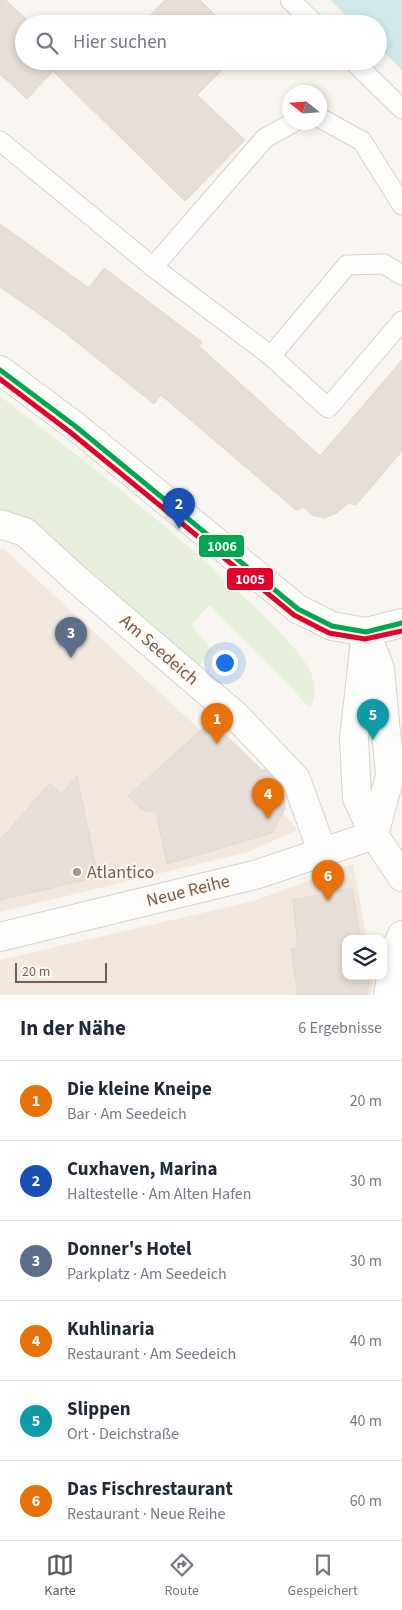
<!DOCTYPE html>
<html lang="de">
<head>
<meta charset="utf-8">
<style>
	:root { --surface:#fff; --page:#f6f6f7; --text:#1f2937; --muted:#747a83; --line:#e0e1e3; --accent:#5c585b }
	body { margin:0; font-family:"Source Sans 3",sans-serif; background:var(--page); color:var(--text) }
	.controls { position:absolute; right:15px; bottom:15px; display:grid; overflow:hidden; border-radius:10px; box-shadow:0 2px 8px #0003 }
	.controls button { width:45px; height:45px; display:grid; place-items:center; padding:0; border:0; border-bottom:1px solid var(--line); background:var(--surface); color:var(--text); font:25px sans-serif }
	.compass { position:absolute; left:282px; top:85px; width:45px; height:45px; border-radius:50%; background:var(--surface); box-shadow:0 2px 8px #0003; rotate:287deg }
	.scale { position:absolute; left:15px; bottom:12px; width:92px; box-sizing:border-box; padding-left:5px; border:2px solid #7a5c4d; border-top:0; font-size:14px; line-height:18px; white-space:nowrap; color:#7a5c4d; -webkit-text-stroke:4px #fffaf3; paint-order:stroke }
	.you { position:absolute; left:224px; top:662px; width:18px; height:18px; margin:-12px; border:4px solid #fff; border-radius:50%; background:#1a73e8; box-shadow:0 0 0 8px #1a73e833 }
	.badge { display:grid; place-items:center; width:32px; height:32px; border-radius:50%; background:var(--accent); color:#fff; font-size:16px; font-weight:700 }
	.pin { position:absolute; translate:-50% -41px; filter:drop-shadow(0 1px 2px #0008) }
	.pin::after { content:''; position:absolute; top:26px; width:18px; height:15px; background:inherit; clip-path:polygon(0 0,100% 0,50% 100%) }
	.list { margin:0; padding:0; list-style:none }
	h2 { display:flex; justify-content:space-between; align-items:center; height:65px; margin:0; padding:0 20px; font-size:21px }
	h2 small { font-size:16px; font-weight:400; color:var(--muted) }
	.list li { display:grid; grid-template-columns:32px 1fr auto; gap:15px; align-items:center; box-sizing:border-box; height:80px; padding:0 20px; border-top:1px solid var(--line) }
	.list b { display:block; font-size:19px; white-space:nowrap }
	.list p { margin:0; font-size:16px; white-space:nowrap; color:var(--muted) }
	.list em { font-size:16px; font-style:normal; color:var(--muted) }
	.icon { flex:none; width:28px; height:28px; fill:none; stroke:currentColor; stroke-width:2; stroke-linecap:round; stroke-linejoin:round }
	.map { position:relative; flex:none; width:402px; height:995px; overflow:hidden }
	.search { position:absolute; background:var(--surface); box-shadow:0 2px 8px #0003; left:15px; right:15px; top:15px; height:55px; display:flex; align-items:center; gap:12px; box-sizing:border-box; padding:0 18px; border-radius:28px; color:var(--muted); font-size:19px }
	.sheet { height:545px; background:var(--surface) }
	nav { display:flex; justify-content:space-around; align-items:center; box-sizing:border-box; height:70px; border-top:1px solid var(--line); background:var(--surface); font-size:14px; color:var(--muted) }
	nav a { display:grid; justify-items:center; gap:2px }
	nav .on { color:var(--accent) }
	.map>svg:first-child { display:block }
</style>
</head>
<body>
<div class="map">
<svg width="402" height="995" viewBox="0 0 402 995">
	<rect width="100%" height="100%" fill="#f9f5f0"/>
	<g fill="#f2e8de">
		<polygon points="0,549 4,549 248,774 298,830 248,852 0,912"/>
		<polygon points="353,864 367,939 346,939 346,976 374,976 371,995 0,995 0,960 254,901"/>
	</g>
	<path fill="#e7f0db" d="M0 396C76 454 150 511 220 575 249 602 285 633 307 665 315 678 318 695 310 708L263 658 209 605 191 625 212 650 198 667 12 513 0 508Z"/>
	<polygon fill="#d0e8ea" points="330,0 402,0 402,70 378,47 378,24 355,24"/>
	<g fill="#e6ded7" stroke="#e2d8d2">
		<polygon points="0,0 6,0 31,24 24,24 24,61 231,61 197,95 245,140 185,201 53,71 27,99 0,74"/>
		<polygon points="165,0 200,0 224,24 142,24"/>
		<polygon points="0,224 89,288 104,268 202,342 199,346 320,456 402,360 402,451 356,505 348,503 337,513 324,518 312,515 304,507 296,510 161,395 154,404 59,328 0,287"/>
		<polygon points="211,721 262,770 265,769 279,784 284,795 285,809 272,833 167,864 156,812 142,810 128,796"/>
		<polygon points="77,776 98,877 0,900 0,840 50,783 61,794"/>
		<polygon points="352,888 361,939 346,939 346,976 368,976 369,981 367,995 298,995 291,949 298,948 293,900"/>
	</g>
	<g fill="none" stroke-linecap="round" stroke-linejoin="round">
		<g stroke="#d7d1cb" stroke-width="21">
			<g id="lane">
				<polyline points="290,0 315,24"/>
				<polyline points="353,61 402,109"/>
				<polyline points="320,118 362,141 402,205"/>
				<polyline points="0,141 153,267 271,356 347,265 384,264 402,275"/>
				<polyline points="153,267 265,138 294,122"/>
				<polyline points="271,356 328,408 402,321"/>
			</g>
		</g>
		<g stroke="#d7d1cb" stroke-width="30">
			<g id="street">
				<polyline points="0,370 75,426 298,609 332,626 366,632 402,623"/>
				<polyline points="0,524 25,532 75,578 236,716 296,779 322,851"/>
				<polyline points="366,632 354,739 357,798 374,835 402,877"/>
				<polyline points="369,640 380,669 390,774"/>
				<polyline points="374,835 395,757"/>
				<polyline points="0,937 258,874 374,835"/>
				<polyline points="388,995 396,948 402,935"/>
			</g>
		</g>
		<use href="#lane" stroke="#fefefd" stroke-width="19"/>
		<use href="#street" stroke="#fefefd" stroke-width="28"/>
		<g stroke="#fffaf3" stroke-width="9">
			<polyline id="bus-1" points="0,370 75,426 298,609 332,626 366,632 402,623"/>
		</g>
		<g stroke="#fffaf3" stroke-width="9">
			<polyline id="bus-2" points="0,379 70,432 294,615 329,633 365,639 402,631"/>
		</g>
		<use href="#bus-1" stroke="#00a651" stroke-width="5"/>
		<use href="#bus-2" stroke="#e4002b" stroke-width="5"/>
	</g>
	<circle fill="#a69286" stroke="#fffaf3" stroke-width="2" cx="77" cy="872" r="5"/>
	<g text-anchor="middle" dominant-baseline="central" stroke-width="4" stroke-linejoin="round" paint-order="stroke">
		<g font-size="18" fill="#7a5c4d" stroke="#fffaf3">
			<text transform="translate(159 650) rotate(41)">Am Seedeich</text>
			<text transform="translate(188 891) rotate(-14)">Neue Reihe</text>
		</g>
		<g font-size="18" fill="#7a5c4d" stroke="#fffaf3" text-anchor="start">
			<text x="87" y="872">Atlantico</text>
		</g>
	</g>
	<g stroke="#fffaf3" stroke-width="2">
		<rect x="198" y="534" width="47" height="24" rx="5" fill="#00a651"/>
		<rect x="226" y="567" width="48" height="24" rx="5" fill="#e4002b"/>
	</g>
	<g font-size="14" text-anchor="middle" font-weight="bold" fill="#fff">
		<text x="222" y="551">1006</text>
		<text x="250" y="584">1005</text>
	</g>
</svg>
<div class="controls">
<button><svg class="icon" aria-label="layers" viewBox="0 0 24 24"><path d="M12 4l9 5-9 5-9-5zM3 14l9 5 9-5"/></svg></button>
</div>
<svg class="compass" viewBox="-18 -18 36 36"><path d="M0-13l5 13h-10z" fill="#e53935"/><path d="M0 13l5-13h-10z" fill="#747a83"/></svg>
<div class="scale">20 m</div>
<div class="you"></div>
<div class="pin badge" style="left:217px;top:744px;background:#e8710a">1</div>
<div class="pin badge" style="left:179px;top:529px;background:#1a4fb4">2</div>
<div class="pin badge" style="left:71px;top:658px;background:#5c6f8a">3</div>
<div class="pin badge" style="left:268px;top:819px;background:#e8710a">4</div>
<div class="pin badge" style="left:373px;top:740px;background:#0f9aa8">5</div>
<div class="pin badge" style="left:328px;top:901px;background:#e8710a">6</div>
<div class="search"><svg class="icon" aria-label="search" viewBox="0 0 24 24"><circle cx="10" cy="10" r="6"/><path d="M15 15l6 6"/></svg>Hier suchen</div>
</div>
<section class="sheet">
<h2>In der Nähe<small>6 Ergebnisse</small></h2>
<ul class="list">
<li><span class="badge" style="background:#e8710a">1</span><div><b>Die kleine Kneipe</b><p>Bar · Am Seedeich</p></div><em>20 m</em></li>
<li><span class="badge" style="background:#1a4fb4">2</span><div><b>Cuxhaven, Marina</b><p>Haltestelle · Am Alten Hafen</p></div><em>30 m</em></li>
<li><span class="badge" style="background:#5c6f8a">3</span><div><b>Donner's Hotel</b><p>Parkplatz · Am Seedeich</p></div><em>30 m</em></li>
<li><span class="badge" style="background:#e8710a">4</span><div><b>Kuhlinaria</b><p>Restaurant · Am Seedeich</p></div><em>40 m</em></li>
<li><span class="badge" style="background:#0f9aa8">5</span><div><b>Slippen</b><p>Ort · Deichstraße</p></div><em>40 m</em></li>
<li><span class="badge" style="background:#e8710a">6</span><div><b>Das Fischrestaurant</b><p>Restaurant · Neue Reihe</p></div><em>60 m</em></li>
</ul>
</section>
<nav>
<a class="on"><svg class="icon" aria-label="map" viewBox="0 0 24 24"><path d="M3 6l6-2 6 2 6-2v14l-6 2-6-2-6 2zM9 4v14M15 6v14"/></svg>Karte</a>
<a><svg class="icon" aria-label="directions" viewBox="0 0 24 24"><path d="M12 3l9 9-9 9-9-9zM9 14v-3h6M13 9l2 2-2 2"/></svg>Route</a>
<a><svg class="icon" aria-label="saved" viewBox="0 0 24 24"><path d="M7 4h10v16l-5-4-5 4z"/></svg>Gespeichert</a>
</nav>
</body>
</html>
